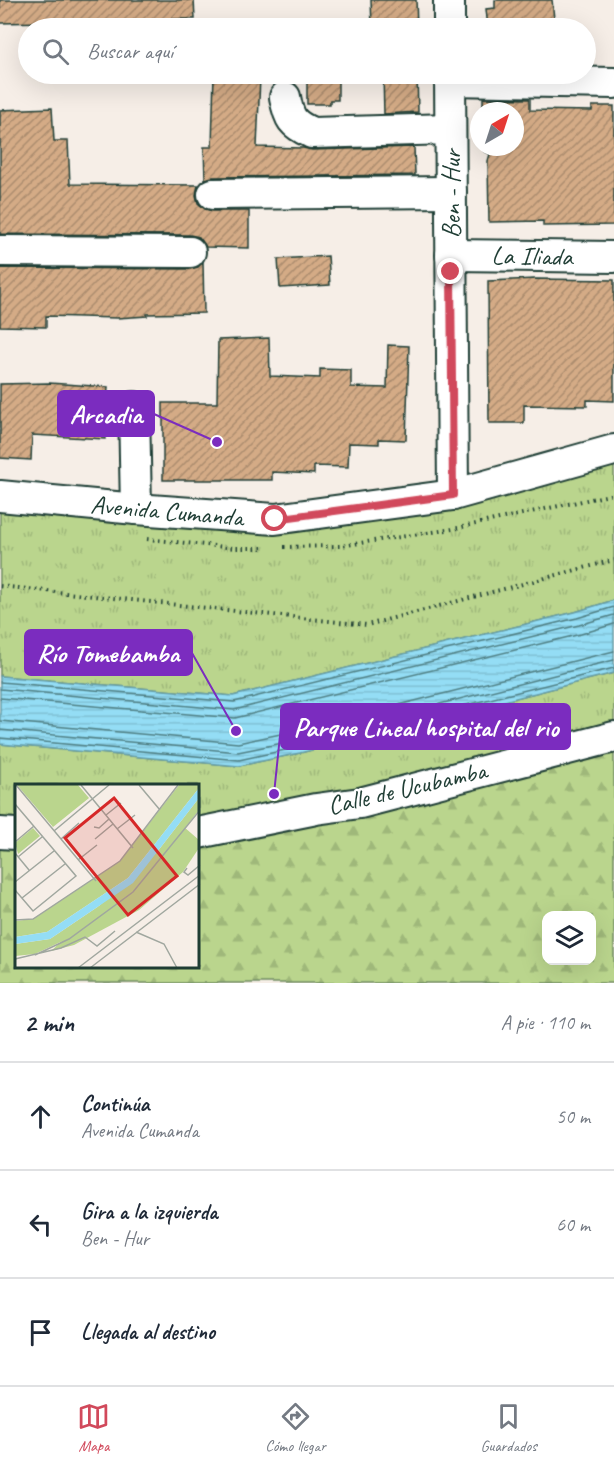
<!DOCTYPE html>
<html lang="es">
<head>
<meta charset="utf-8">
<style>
	:root { --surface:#fff; --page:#f2f2f3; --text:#1f2937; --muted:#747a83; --line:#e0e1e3; --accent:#d1495b }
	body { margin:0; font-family:Caveat,sans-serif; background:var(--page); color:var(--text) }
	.controls { position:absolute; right:18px; bottom:18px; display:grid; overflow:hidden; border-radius:12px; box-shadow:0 6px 24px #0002 }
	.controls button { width:54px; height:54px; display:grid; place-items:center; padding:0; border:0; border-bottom:2px solid var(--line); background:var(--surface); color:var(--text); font:30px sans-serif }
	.compass { position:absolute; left:470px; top:102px; width:54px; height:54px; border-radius:50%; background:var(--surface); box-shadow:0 6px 24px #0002; rotate:39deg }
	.stop { position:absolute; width:18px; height:18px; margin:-14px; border:4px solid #d1495b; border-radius:50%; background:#fff }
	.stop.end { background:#d1495b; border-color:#fff; box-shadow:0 2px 6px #0008 }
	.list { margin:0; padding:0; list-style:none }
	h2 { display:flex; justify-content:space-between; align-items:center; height:78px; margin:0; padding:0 24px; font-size:26px }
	h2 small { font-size:20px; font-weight:400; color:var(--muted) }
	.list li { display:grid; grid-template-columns:39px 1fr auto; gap:18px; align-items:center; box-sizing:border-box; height:108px; padding:0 24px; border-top:2px solid var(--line) }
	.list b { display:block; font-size:22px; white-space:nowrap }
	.list p { margin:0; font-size:20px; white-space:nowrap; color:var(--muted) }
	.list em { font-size:20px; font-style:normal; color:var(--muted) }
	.icon { flex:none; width:33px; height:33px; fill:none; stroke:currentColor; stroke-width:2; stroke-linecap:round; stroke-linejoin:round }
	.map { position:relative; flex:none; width:614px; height:983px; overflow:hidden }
	.search { position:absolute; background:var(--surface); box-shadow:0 6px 24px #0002; left:18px; right:18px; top:18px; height:66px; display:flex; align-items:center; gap:15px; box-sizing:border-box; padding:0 21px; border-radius:33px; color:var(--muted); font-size:22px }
	.sheet { height:402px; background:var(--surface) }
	nav { display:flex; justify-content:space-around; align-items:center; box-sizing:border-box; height:84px; border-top:2px solid var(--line); background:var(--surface); font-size:16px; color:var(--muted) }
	nav a { display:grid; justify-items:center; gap:3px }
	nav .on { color:var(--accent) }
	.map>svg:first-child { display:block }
</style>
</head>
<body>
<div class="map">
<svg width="614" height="983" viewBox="0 0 614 983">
	<defs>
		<pattern id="forest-firs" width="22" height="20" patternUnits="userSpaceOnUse" patternTransform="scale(1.5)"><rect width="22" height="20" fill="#bad58d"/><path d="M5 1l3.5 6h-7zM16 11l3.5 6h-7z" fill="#9fb87a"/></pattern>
		<pattern id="park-tufts" width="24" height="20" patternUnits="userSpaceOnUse" patternTransform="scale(1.5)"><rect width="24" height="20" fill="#bad58d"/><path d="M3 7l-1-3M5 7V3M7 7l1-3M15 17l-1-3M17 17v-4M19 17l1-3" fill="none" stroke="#9fb87a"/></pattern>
		<pattern id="water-rules" width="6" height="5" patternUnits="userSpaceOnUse" patternTransform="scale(1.5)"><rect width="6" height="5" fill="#94ddf5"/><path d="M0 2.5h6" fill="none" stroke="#7fbfd3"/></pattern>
		<pattern id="building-hatch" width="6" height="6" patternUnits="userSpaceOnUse" patternTransform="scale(1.5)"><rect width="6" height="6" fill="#d4ab86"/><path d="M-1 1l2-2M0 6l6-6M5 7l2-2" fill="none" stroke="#ab8c6e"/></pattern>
	</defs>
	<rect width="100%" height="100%" fill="#f6eee7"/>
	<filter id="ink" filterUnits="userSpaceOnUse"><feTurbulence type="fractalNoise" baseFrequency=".0167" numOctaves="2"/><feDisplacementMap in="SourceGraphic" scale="12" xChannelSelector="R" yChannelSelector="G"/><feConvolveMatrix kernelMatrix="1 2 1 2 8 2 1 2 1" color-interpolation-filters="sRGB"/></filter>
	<g filter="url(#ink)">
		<path fill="url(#forest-firs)" stroke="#6c8960" stroke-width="1.5" fill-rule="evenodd" d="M614 737V983H0V828L16 829V966H198V841ZM546 916H592V960H546Z"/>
		<g fill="url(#park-tufts)" stroke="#6c8960" stroke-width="1.5">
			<polygon points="614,456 614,600 575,612 233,696 0,676 0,496 275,519"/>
			<polygon points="614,673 614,737 198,841 198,785 16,785 16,829 0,828 0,744 239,766 300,753"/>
		</g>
		<polygon fill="url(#water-rules)" stroke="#659da8" stroke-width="1.5" points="614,600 614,673 300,753 239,766 0,744 0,676 233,696 575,612"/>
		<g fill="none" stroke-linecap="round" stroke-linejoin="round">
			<g stroke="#4e7d81" stroke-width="1.5">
				<polyline points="0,682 234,702 577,618 614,607"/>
				<polyline points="0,689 234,710 579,625 614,615"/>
				<polyline points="0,698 235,718 581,634 614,624"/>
				<polyline points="0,721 238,743 295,731 614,651"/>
				<polyline points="0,730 238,752 297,740 614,660"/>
				<polyline points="0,738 239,760 299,747 614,668"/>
			</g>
		</g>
		<g fill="url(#building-hatch)" stroke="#1f3d34" stroke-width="1.5">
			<polygon points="0,0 194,0 195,19 155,19 156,23 93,23 93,21 0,23"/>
			<polygon points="371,0 416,0 417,25 372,26"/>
			<polygon points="495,0 552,0 555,28 488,28 486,9 495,8"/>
			<polygon points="214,74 260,77 257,147 303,148 312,150 414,147 415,175 213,177 205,179 204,147 212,147"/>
			<polygon points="307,74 338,74 338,100 330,100 330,104 307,104"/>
			<polygon points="383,74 417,74 418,112 384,114"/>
			<polygon points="483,98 530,99 530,110 592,111 592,106 614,106 614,225 543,226 543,221 489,222 488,161 490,154 484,151 484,147 515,147 515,111 483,111"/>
			<polygon points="52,108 54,141 68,141 70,184 198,185 196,195 198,203 205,209 213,211 249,211 249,248 206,247 199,237 190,235 0,234 0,110"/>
			<polygon points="328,256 330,285 280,288 278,259"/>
			<polygon points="203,262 204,313 147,314 147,316 117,318 46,316 46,327 0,326 0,268 190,269 198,267"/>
			<polygon points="535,279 614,280 614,401 587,400 587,406 524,405 524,423 489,423 488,281"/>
			<polygon points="269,338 270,376 320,378 320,369 351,370 351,387 387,388 388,345 409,346 406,440 379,439 379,444 349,443 348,467 314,466 314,474 272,472 272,480 163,480 163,403 217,403 218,340"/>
			<polygon points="49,383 108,387 105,439 32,435 31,460 0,458 0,384"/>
		</g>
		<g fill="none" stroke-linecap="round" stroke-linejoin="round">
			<g stroke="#1f3d34" stroke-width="34">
				<g id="minor">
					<polyline points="449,0 449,28"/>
					<polyline points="450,74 453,495"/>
					<polyline points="450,80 614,83"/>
					<path d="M285 97C289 119 292 124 312 133L450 129"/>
					<polyline points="213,194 451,192"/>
					<polyline points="0,251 190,252"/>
					<polyline points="451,255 614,257"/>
					<polyline points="134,407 136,509"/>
					<polyline points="0,496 136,509 275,519 453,495 614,450"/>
					<polyline points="0,833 16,834"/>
					<polyline points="198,833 316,809 360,803 614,737"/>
				</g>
			</g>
			<g stroke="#1f3d34" stroke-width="4" stroke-dasharray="1.5 4.5" stroke-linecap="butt">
				<polyline points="147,539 235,548 265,548"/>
				<polyline points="284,547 340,546 453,529 614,494"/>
				<polyline points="0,586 367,625 614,560"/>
			</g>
			<use href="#minor" stroke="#fff" stroke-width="30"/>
		</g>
	</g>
	<g fill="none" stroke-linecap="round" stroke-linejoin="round" filter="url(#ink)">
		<polyline stroke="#d1495b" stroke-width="8" points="275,519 453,495 451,272"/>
	</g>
	<g text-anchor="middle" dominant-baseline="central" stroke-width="4.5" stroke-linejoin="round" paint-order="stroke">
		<g font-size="26" fill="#1f3d34" stroke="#fff">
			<text transform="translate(451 194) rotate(-90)">Ben - Hur</text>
			<text transform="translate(532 256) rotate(1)">La Iliada</text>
			<text transform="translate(167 511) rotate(5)">Avenida Cumanda</text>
			<text transform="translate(407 788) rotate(-13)">Calle de Ucubamba</text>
		</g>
	</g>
	<g transform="translate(15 784)">
		<rect width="184" height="184" fill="#f6eee7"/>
		<path d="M169 43 184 56V64L168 88 124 126 59 161 36 167Z" fill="#bad58d"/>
		<path d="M2 1H63L74 14 38 43ZM164 1H184V4L113 94 32 148 0 153V137L18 135 105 77ZM184 14V26L119 109 54 154 20 170 0 172V160L35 155 118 99ZM18 44 25 52 3 70 0 59Z" fill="#bad58d"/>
		<path d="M184 4V14L118 99 35 155 0 160V153L32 148 113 94Z" fill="#94ddf5"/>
		<path fill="none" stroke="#a0a79f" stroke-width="1.5" d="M1 1 81 97M66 1 118 64M124 1 145 26M0 20 61 92 18 127 0 106M91 31 106 19M79 43 84 44 94 35M102 45 120 31M39 47 94 1M46 55 64 39M80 55 98 40M0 58 19 42M0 69 14 86M3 73 27 53M63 76 82 61M172 84 169 88 173 91 185 81M0 98 39 67M7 114 50 80M0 136 18 135 105 77 163 1M121 148 149 160 162 184M20 171 54 155 118 108 185 26M0 175 46 164 70 153 82 162 100 147M63 184 185 91M75 184 185 100"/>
		<path fill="#d62828" fill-opacity="0.15" stroke="#d62828" stroke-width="3" d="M99 14 162 92 113 131 50 54Z"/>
		<rect width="184" height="184" fill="none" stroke="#1f3d34" stroke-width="3"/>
	</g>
	<path fill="none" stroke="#7b2cbf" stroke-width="2" d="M217 442L154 414M236 731L192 653M274 794L281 726"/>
	<g fill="#7b2cbf" stroke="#fff" stroke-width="2">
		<circle cx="217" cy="442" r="6"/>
		<circle cx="236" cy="731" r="6"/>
		<circle cx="274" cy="794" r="6"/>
	</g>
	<g fill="#7b2cbf" stroke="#7b2cbf" stroke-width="2">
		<rect x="58" y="391" width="96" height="45" rx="6"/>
		<rect x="25" y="630" width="167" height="45" rx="6"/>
		<rect x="281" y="704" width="289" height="45" rx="6"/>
	</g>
	<g font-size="27" text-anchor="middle" font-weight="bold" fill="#fff">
		<text x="106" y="423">Arcadia</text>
		<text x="108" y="662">Río Tomebamba</text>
		<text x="426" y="736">Parque Lineal hospital del rio</text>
	</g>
</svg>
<div class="controls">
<button><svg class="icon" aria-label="layers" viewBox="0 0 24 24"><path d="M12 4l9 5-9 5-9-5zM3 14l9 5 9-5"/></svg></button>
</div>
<svg class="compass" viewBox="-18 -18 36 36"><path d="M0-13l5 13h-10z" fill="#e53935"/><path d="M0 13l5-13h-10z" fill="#747a83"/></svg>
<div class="stop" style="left:275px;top:519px"></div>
<div class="stop end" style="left:451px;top:272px"></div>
<div class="search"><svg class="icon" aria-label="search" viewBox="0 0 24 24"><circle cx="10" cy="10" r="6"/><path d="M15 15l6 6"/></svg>Buscar aquí</div>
</div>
<section class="sheet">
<h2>2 min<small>A pie · 110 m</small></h2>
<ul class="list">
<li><svg class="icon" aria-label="ahead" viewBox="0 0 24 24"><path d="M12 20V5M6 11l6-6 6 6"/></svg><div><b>Continúa</b><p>Avenida Cumanda</p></div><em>50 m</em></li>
<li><svg class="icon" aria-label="left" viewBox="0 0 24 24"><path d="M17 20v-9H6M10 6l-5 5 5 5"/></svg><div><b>Gira a la izquierda</b><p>Ben - Hur</p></div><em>60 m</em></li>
<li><svg class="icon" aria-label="arrive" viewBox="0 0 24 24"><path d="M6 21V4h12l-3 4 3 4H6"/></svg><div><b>Llegada al destino</b></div></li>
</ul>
</section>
<nav>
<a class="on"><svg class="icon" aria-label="map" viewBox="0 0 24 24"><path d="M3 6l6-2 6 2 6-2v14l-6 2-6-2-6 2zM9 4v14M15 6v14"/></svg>Mapa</a>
<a><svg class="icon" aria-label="directions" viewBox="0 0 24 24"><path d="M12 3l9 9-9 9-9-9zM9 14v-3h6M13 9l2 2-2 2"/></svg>Cómo llegar</a>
<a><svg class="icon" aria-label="saved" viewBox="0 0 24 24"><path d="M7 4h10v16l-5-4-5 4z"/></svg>Guardados</a>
</nav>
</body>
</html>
